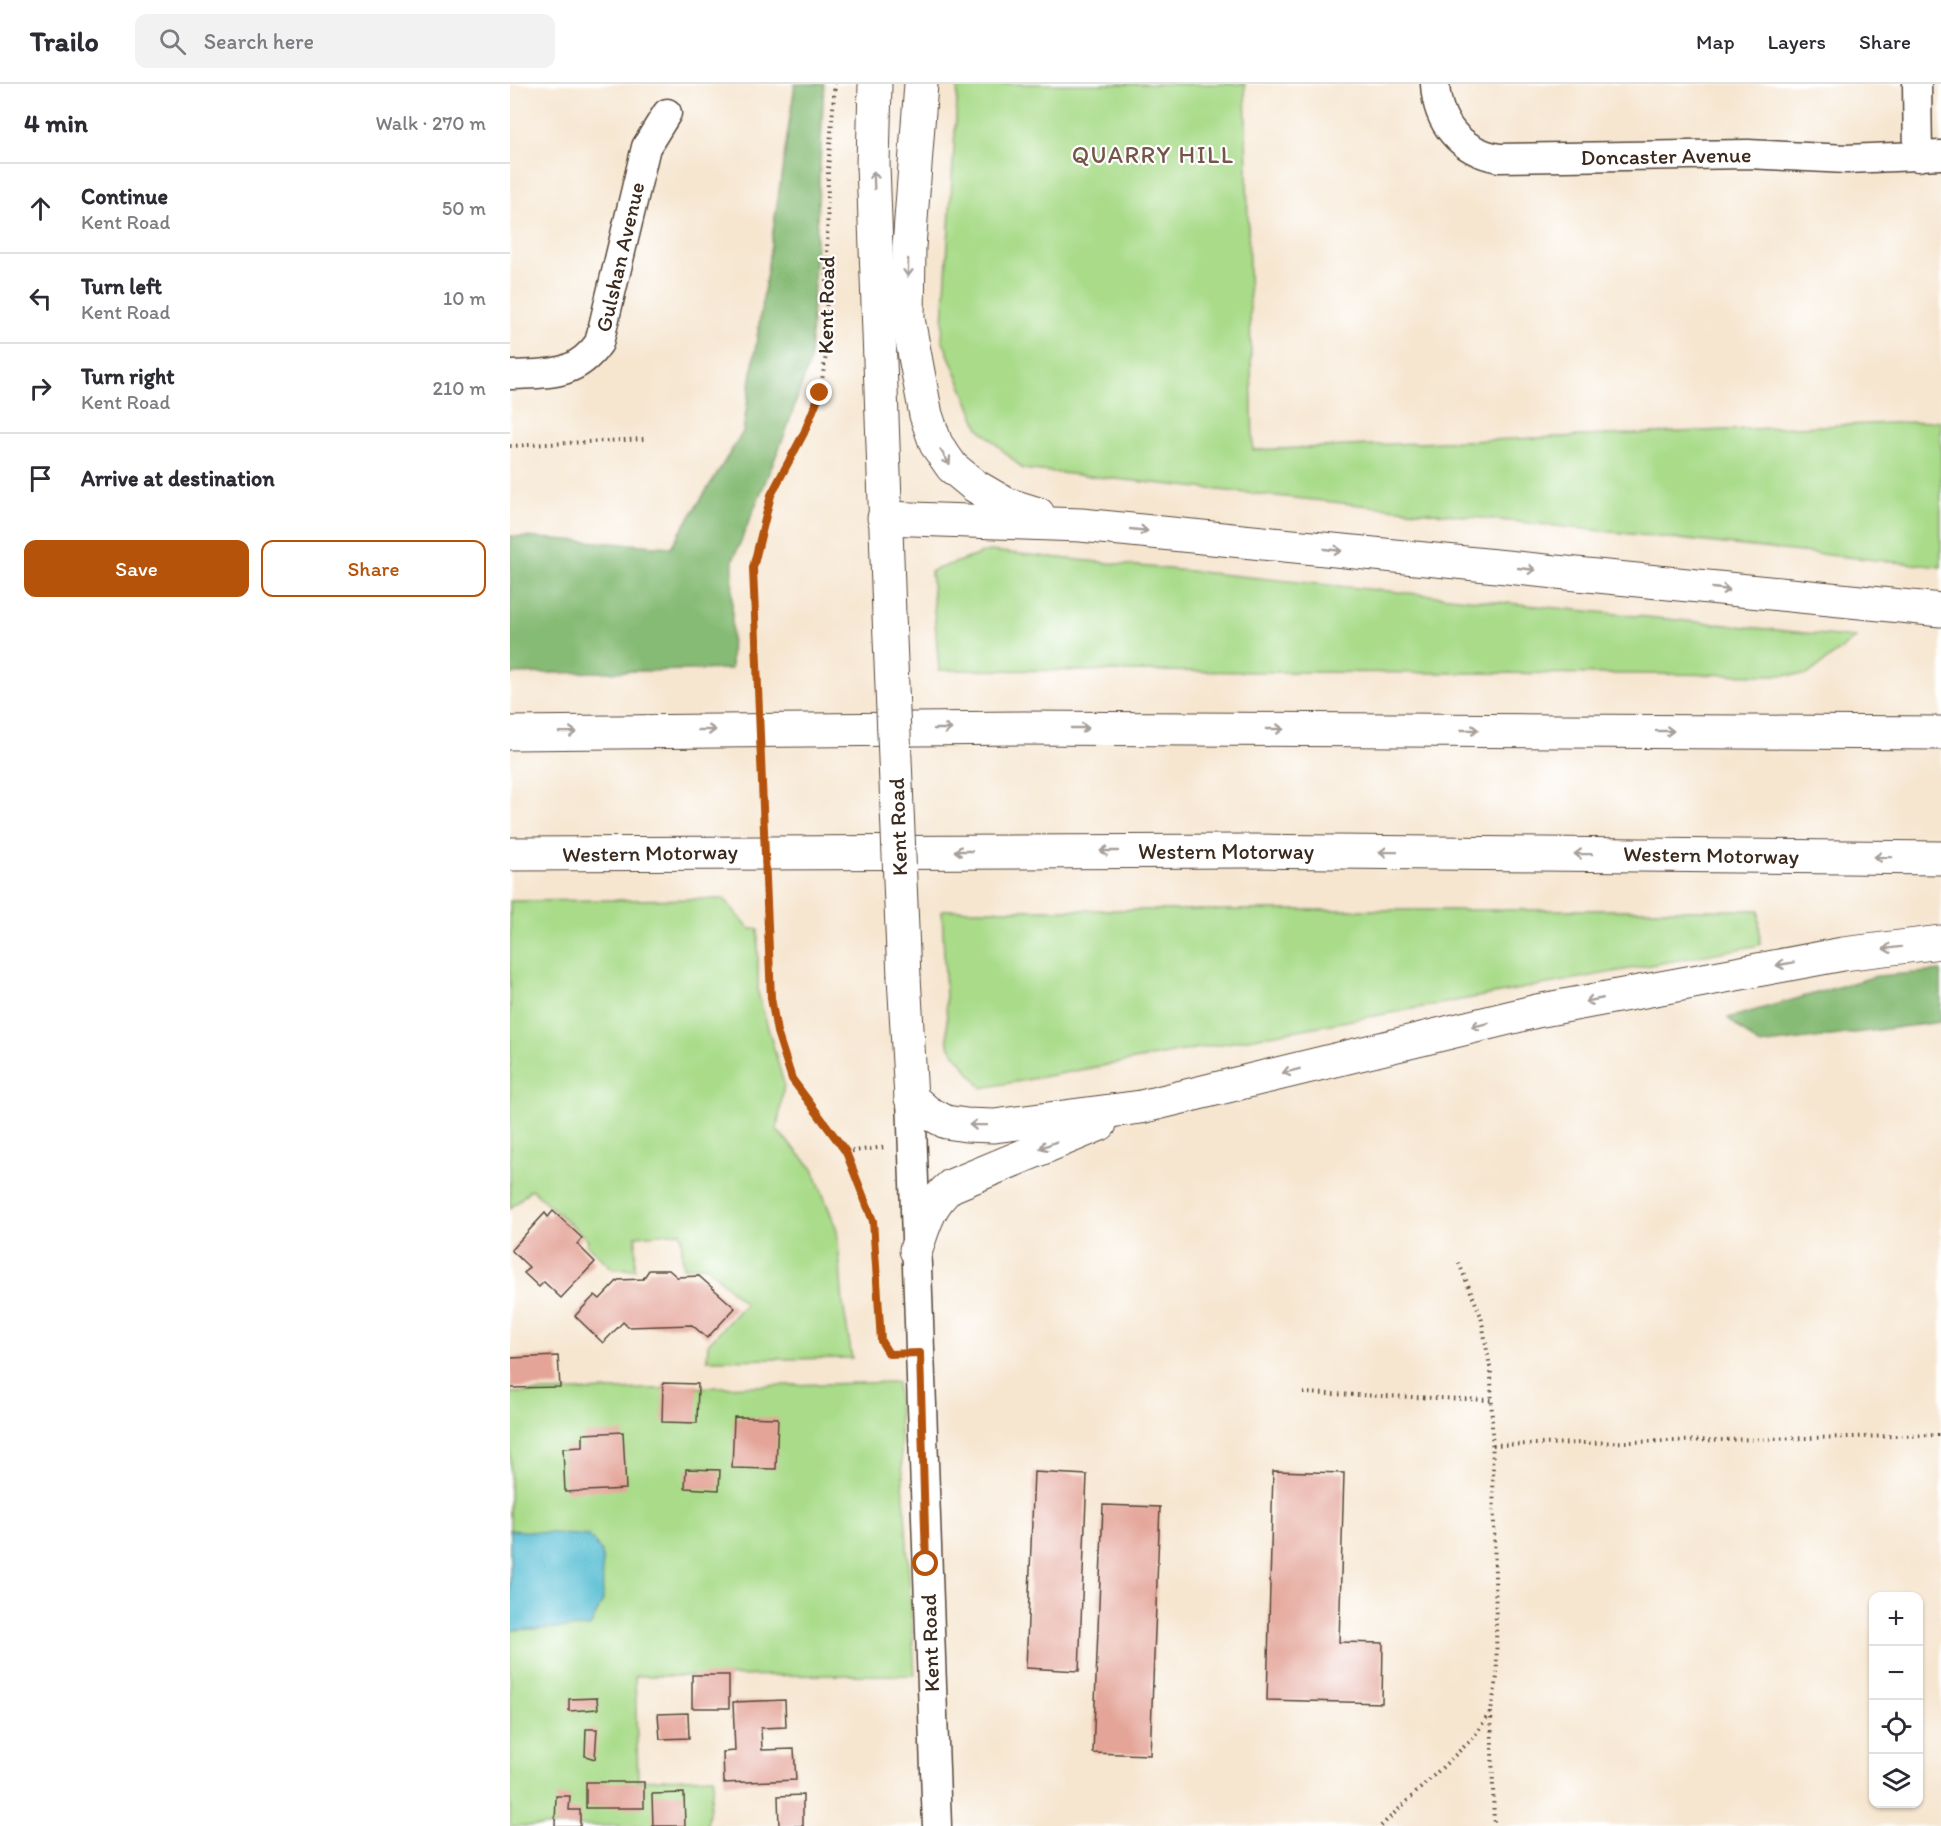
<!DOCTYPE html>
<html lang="en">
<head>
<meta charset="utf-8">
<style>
	:root { --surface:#fff; --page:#f2f2f3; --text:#2b2b33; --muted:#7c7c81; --line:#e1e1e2; --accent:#b45309 }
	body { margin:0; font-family:Itim,sans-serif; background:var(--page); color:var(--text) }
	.controls { position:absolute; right:18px; bottom:18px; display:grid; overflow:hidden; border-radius:12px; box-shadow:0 2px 4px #0004 }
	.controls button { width:54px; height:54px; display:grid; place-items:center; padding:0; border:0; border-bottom:2px solid var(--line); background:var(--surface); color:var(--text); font:30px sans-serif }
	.stop { position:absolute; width:18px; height:18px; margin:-14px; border:4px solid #b45309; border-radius:50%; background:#fff }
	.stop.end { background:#b45309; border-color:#fff; box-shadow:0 2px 6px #0008 }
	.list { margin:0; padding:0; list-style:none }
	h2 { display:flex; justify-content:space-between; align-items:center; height:78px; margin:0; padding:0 24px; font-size:26px }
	h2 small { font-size:20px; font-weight:400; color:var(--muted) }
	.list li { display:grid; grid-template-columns:39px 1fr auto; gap:18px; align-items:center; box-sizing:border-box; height:90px; padding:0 24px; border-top:2px solid var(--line) }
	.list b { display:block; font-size:22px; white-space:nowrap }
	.list p { margin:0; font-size:20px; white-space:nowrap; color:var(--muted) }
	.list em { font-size:20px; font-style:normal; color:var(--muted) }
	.actions { display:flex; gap:12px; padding:18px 24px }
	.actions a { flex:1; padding:14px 0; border:2px solid var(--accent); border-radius:12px; text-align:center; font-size:21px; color:var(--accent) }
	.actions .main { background:var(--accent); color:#fff }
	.icon { flex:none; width:33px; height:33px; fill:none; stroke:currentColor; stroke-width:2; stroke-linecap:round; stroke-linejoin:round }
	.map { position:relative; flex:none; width:1431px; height:1742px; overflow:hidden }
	header { display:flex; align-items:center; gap:36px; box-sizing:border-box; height:84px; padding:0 30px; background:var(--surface); border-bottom:2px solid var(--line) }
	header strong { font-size:28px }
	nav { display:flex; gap:33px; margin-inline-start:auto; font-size:21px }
	.search { width:420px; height:54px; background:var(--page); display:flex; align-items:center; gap:15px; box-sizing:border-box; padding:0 21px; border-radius:12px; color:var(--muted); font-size:22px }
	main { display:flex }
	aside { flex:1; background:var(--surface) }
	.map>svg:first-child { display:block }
</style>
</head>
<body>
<header>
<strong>Trailo</strong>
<div class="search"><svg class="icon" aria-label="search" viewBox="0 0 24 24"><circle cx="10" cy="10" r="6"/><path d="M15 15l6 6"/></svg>Search here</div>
<nav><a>Map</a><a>Layers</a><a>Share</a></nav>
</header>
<main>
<aside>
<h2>4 min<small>Walk · 270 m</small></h2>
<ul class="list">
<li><svg class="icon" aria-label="ahead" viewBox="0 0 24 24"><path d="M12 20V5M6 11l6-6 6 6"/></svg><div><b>Continue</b><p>Kent Road</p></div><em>50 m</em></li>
<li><svg class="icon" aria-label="left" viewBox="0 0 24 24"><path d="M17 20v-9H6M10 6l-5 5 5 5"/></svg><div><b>Turn left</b><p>Kent Road</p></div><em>10 m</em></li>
<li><svg class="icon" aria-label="right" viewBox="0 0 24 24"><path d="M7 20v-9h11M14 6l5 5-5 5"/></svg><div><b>Turn right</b><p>Kent Road</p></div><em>210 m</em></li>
<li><svg class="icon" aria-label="arrive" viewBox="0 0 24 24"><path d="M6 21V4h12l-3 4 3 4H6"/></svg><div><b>Arrive at destination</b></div></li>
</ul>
<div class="actions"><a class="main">Save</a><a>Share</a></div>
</aside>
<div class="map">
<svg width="1431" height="1742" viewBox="0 0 1431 1742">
	<rect width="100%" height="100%" fill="#fff"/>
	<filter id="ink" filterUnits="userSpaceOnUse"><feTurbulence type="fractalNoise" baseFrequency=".0167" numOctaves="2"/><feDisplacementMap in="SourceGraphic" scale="12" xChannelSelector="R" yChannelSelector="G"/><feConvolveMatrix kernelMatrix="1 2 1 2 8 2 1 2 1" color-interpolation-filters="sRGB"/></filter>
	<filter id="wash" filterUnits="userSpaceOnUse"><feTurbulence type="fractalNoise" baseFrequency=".008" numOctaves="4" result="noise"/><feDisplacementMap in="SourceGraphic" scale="24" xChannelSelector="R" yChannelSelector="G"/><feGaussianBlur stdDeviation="1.35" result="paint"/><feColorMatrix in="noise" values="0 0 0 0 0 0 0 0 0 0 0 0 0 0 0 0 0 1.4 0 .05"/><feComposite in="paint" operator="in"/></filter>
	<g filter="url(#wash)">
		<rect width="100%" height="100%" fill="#f6e6d0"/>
		<g fill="#a9db89" stroke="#728254" stroke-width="1.5">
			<polygon points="448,0 735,0 743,366 1431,337 1431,483 513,385 469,344 432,255"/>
			<polygon points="479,467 1346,554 1297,591 429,586 421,487"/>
			<polygon points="214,815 240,845 248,845 248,909 274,1000 267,1046 303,1085 327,1146 333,1220 342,1274 197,1276 198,1260 235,1220 196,1182 173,1183 171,1148 126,1152 125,1185 103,1185 76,1160 78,1156 21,1105 0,1125 0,817"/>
			<polygon points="432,826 1249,826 1250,861 472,1004 438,961"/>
			<polygon points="387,1298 405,1591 125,1592 128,1696 204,1693 197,1742 0,1742 0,1309"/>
		</g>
		<g fill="#86bb75" stroke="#60724a" stroke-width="1.5">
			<polygon points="285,0 314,0 300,276 275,350 223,476 221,585 0,590 0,452 161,463 233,348"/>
			<polygon points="1431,887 1431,938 1249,961 1218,934 1367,892"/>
		</g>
		<polygon fill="#55bdd3" stroke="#487478" stroke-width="1.5" points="0,1446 79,1452 92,1468 93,1516 80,1543 0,1546"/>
		<g id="blocks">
			<g fill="#e4a498">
				<polygon points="43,1127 72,1154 67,1160 85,1178 51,1214 34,1198 29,1203 14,1189 19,1183 1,1166 35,1129 38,1133"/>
				<polygon points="139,1186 159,1186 167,1193 189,1192 225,1224 197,1254 182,1241 118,1243 113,1238 93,1259 65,1232 85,1211 90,1215 108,1196 133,1195"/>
				<polygon points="48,1272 50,1303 0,1304 0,1274"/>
				<polygon points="153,1299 188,1300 187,1339 152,1338"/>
				<polygon points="224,1333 268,1334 266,1385 222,1384"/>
				<polygon points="113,1348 116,1405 55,1408 53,1364 73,1363 73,1350"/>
				<polygon points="176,1385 210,1386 209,1406 175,1404"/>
				<polygon points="763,1387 834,1389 829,1558 873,1559 872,1619 757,1616"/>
				<polygon points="524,1388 577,1391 569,1587 516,1584"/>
				<polygon points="593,1421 650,1423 640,1671 583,1669"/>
				<rect x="182" y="1591" width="37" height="33"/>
				<polygon points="87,1614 88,1625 59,1627 59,1615"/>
				<polygon points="275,1616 276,1643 251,1644 252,1666 284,1665 286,1696 214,1699 213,1668 225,1667 223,1618"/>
				<polygon points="178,1629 179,1654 150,1655 148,1630"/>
				<polygon points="76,1645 87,1645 85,1675 75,1672"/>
				<rect x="76" y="1698" width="58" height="26"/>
				<polygon points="174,1709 175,1742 143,1742 142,1710"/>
				<polygon points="293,1711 293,1742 269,1742 268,1712"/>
				<polygon points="46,1712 60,1712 59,1726 70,1726 70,1742 45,1742"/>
			</g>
		</g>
	</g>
	<g filter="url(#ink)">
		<use href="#blocks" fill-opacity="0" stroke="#574639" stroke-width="1.5"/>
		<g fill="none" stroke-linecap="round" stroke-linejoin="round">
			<g stroke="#574639" stroke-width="31">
				<g id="street">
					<path d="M925 0C927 39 950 67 989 74L1238 70 1337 75 1431 71"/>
					<polyline points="1407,0 1408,73"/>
					<path d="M0 291C38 289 65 293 89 259L136 63 157 29"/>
					<polyline points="401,1014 427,1742"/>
				</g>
			</g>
			<g stroke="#574639" stroke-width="35">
				<g id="secondary">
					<polyline points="365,0 363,80 379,530"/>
					<polyline points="394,893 401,1014"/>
				</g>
			</g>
			<g stroke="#574639" stroke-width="35">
				<g id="highway">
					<polyline points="411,0 399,163 398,235 416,331 426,360 442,383 465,402 496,420 528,430"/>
					<polyline points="374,434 571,441 1431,526"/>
					<polyline points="0,649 512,644 1431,649"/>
					<polyline points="0,770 737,767 1431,774"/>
					<polyline points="401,1014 417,1028 436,1038 456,1041 484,1042 631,1023 1027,927 1333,870 1431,858"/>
					<path d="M406 1166C414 1140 420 1119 441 1102L590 1040"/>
				</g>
			</g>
			<g stroke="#574639" stroke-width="4" stroke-dasharray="1.5 4.5" stroke-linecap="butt">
				<polyline points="0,362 134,355"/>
				<polyline points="243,484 261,411 294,349 310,309 316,271 318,86 325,0"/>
				<polyline points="257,852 261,914 267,948 282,995 336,1068 363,1137 371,1257 380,1270"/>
				<polyline points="336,1068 375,1063"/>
				<polyline points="793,1309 982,1316"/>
				<polyline points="983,1361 1431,1351"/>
				<polyline points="981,1628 984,1742"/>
				<polyline points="871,1742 963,1654 981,1627 987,1593 981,1289 971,1232 948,1177"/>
			</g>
			<use href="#street" stroke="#fff" stroke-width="28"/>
			<use href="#secondary" stroke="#fff" stroke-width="33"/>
			<use href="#highway" stroke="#fff" stroke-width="33"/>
			<g stroke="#574639" stroke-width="35" stroke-linecap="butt">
				<polyline id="secondary-bridge" points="379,530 394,893"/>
			</g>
			<polyline stroke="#574639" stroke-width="4" stroke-dasharray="1.5 4.5" stroke-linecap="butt" points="243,484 257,852"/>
			<use href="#secondary-bridge" stroke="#fff" stroke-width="33"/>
		</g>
		<defs><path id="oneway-shaft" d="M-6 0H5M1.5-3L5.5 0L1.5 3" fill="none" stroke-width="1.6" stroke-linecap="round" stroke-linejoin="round" transform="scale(1.5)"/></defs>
		<g stroke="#a79f9a">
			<use href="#oneway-shaft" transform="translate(364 96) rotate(-92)"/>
			<use href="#oneway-shaft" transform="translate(398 184) rotate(91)"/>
			<use href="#oneway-shaft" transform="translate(435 373) rotate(57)"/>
			<use href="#oneway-shaft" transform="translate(629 446) rotate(6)"/>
			<use href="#oneway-shaft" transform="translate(823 466) rotate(6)"/>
			<use href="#oneway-shaft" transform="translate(1017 485) rotate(6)"/>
			<use href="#oneway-shaft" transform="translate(1211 505) rotate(6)"/>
			<use href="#oneway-shaft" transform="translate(570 644)"/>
			<use href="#oneway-shaft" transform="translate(433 645)"/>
			<use href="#oneway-shaft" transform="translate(765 645)"/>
			<use href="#oneway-shaft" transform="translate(197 646)"/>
			<use href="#oneway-shaft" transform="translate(960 646)"/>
			<use href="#oneway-shaft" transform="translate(1155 647)"/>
			<use href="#oneway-shaft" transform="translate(58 648) rotate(-1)"/>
			<use href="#oneway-shaft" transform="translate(453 767) rotate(180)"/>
			<use href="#oneway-shaft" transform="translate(599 767) rotate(180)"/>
			<use href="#oneway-shaft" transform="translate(878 768) rotate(-179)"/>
			<use href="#oneway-shaft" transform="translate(1073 770) rotate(-179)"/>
			<use href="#oneway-shaft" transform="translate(1373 773) rotate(-179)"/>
			<use href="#oneway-shaft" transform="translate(1382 864) rotate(173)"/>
			<use href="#oneway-shaft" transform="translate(1275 880) rotate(170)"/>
			<use href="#oneway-shaft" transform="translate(1084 916) rotate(169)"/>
			<use href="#oneway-shaft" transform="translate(970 941) rotate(166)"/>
			<use href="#oneway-shaft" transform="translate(781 987) rotate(166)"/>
			<use href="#oneway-shaft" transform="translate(468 1041) rotate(-179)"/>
			<use href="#oneway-shaft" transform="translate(538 1061) rotate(158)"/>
		</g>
	</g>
	<g fill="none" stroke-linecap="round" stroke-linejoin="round" filter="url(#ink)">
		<polyline stroke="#b45309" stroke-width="8" points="310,309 294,349 261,411 243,484 261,914 267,948 282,995 336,1068 363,1137 371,1257 379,1270 410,1269 416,1480"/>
	</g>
	<g text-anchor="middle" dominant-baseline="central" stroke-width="4.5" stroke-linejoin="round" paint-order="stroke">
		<g font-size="22" fill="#3b2a1e" stroke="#fff">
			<text transform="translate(1156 72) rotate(-1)">Doncaster Avenue</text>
			<text transform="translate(110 173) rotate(-77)">Gulshan Avenue</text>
			<text transform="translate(316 221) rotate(-89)">Kent Road</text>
			<text transform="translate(388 743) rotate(-92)">Kent Road</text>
			<text x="716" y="767">Western Motorway</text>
			<text transform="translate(140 769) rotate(-1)">Western Motorway</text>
			<text transform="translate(1201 771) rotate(1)">Western Motorway</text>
			<text transform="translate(420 1559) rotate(-92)">Kent Road</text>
		</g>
		<g font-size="24" letter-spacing="1.5" fill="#765549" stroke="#fff">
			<text x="643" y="70">QUARRY HILL</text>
		</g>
	</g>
</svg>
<div class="controls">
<button>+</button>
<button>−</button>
<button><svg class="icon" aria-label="locate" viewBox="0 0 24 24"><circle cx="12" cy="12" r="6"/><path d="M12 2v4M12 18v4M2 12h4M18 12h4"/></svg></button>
<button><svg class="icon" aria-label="layers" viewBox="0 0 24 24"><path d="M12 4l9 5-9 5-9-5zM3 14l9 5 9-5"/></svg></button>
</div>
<div class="stop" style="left:416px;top:1480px"></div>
<div class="stop end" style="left:310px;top:309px"></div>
</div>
</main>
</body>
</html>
